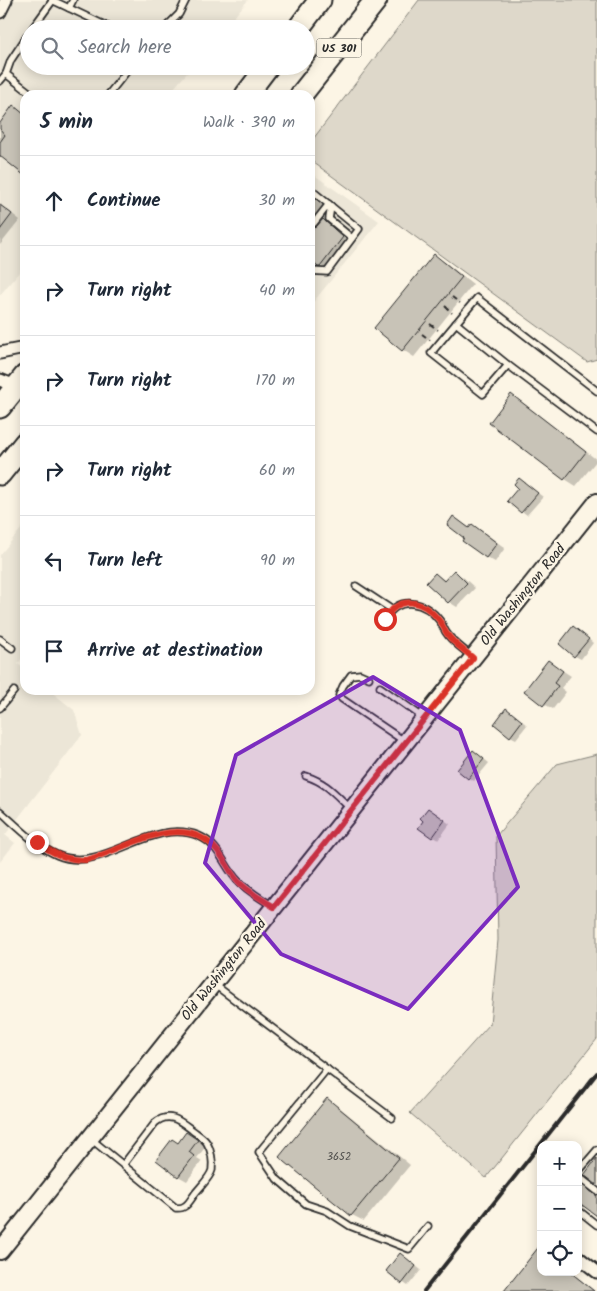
<!DOCTYPE html>
<html lang="en">
<head>
<meta charset="utf-8">
<style>
	:root { --surface:#fff; --page:#f6f6f7; --text:#1f2937; --muted:#747a83; --line:#e0e1e3 }
	body { margin:0; font-family:Kalam,sans-serif; background:var(--page); color:var(--text) }
	.controls { position:absolute; right:15px; bottom:15px; display:grid; overflow:hidden; border-radius:10px; box-shadow:0 2px 12px #0003 }
	.controls button { width:45px; height:45px; display:grid; place-items:center; padding:0; border:0; border-bottom:1px solid var(--line); background:var(--surface); color:var(--text); font:25px sans-serif }
	.stop { position:absolute; width:15px; height:15px; margin:-11px; border:4px solid #d93025; border-radius:50%; background:#fff }
	.stop.end { background:#d93025; border-color:#fff; box-shadow:0 1px 5px #0008 }
	.list { margin:0; padding:0; list-style:none }
	h2 { display:flex; justify-content:space-between; align-items:center; height:65px; margin:0; padding:0 20px; font-size:21px }
	h2 small { font-size:16px; font-weight:400; color:var(--muted) }
	.list li { display:grid; grid-template-columns:32px 1fr auto; gap:15px; align-items:center; box-sizing:border-box; height:90px; padding:0 20px; border-top:1px solid var(--line) }
	.list b { display:block; font-size:19px; white-space:nowrap }
	.list em { font-size:16px; font-style:normal; color:var(--muted) }
	.icon { flex:none; width:28px; height:28px; fill:none; stroke:currentColor; stroke-width:2; stroke-linecap:round; stroke-linejoin:round }
	.map { position:relative; flex:none; width:597px; height:1291px; overflow:hidden }
	.search { position:absolute; background:var(--surface); box-shadow:0 2px 12px #0003; left:20px; top:20px; width:295px; height:55px; display:flex; align-items:center; gap:12px; box-sizing:border-box; padding:0 18px; border-radius:28px; color:var(--muted); font-size:19px }
	.panel { position:absolute; background:var(--surface); box-shadow:0 2px 12px #0003; left:20px; top:90px; width:295px; height:605px; border-radius:15px }
	.map>svg:first-child { display:block }
</style>
</head>
<body>
<div class="map">
<svg width="597" height="1291" viewBox="0 0 597 1291">
	<rect width="100%" height="100%" fill="#fcf5e5"/>
	<filter id="ink" filterUnits="userSpaceOnUse"><feTurbulence type="fractalNoise" baseFrequency=".02" numOctaves="2"/><feDisplacementMap in="SourceGraphic" scale="10" xChannelSelector="R" yChannelSelector="G"/><feConvolveMatrix kernelMatrix="1 2 1 2 8 2 1 2 1" color-interpolation-filters="sRGB"/></filter>
	<g filter="url(#ink)">
		<g fill="#ece6d7">
			<polygon points="0,0 248,0 224,29 29,29 29,66 193,66 168,95 25,95 25,265 0,295"/>
			<polygon points="310,172 379,221 310,306"/>
			<polygon points="25,524 25,654 18,664 25,670 25,690 49,690 74,710 82,735 5,835 15,843 0,862 0,555"/>
		</g>
		<g fill="#ded8ca" stroke="#84827a">
			<polygon points="419,0 597,0 597,359 587,362 310,160 310,143"/>
			<polygon points="597,754 597,1039 486,1178 410,1113 490,1024 498,940 496,836 557,764"/>
		</g>
		<g fill="#0003">
			<polygon points="13,107 25,114 25,175 0,155 0,125"/>
			<polygon points="310,196 323,206 317,213 321,217 315,224 315,230 323,221 348,240 326,269 310,258"/>
			<polygon points="0,204 20,220 0,245"/>
			<polygon points="434,256 445,262 473,284 414,357 403,350 376,328"/>
			<polygon points="511,396 522,402 597,460 576,486 565,479 490,422"/>
			<polygon points="520,479 543,497 527,515 508,501 519,488"/>
			<polygon points="454,517 470,528 472,525 481,530 505,548 495,562 486,557 466,538"/>
			<polygon points="454,572 463,577 475,588 457,607 449,602 436,574 446,581"/>
			<polygon points="579,631 593,643 581,659 575,656"/>
			<polygon points="548,661 571,676 561,688 566,692 553,709 544,704"/>
			<polygon points="512,713 527,725 516,739 510,736"/>
			<polygon points="479,755 489,763 474,781 469,778"/>
			<polygon points="433,812 450,824 438,840 433,837"/>
			<polygon points="328,1100 339,1107 410,1165 364,1221 352,1215 281,1156"/>
			<polygon points="195,1138 206,1146 197,1158 202,1161 187,1181 178,1176 179,1144"/>
			<polygon points="406,1258 421,1270 408,1286 387,1271"/>
			<polygon points="541,1272 571,1272 595,1291 505,1291"/>
		</g>
		<g fill="#c8c3b7" stroke="#2b2b2b">
			<polygon points="13,105 25,115 25,176 0,156 0,142 5,135 0,129 0,123"/>
			<polygon points="0,205 12,214 0,230"/>
			<polygon points="323,219 343,237 320,267 318,267 310,260 310,225 313,228 316,227"/>
			<polygon points="434,254 462,277 402,351 374,328"/>
			<polygon points="511,394 586,452 564,480 489,423"/>
			<polygon points="519,478 538,493 521,513 507,501 518,488 514,484"/>
			<polygon points="453,516 469,528 472,524 497,543 486,558 462,541 464,538 447,525"/>
			<polygon points="454,570 467,583 448,603 426,583 435,573 444,581"/>
			<polygon points="573,626 589,639 574,657 559,644"/>
			<polygon points="548,660 563,671 554,683 558,686 543,706 524,691"/>
			<polygon points="506,708 522,721 510,737 494,724"/>
			<polygon points="473,750 484,759 468,779 457,770"/>
			<polygon points="428,808 445,820 432,838 418,828 423,821 420,818"/>
			<polygon points="327,1098 399,1158 351,1216 279,1157"/>
			<polygon points="186,1132 198,1140 189,1152 194,1156 178,1177 156,1160 172,1139 178,1143"/>
			<polygon points="597,1158 597,1185 584,1175"/>
			<polygon points="578,1182 597,1196 597,1216 578,1202"/>
			<polygon points="541,1244 541,1272 570,1272 594,1291 504,1291"/>
			<polygon points="400,1253 416,1266 402,1284 386,1271"/>
		</g>
		<g fill="none" stroke-linecap="round" stroke-linejoin="round">
			<g stroke="#2b2b2b" stroke-width="9">
				<g id="lane">
					<polyline points="52,0 113,29"/>
					<polyline points="69,8 73,0"/>
					<polyline points="32,29 53,0"/>
					<polyline points="164,29 179,14 186,0"/>
					<polyline points="29,33 11,60 6,74 33,95"/>
					<polyline points="0,81 6,74"/>
					<polyline points="108,95 131,66"/>
					<polyline points="310,189 359,229 327,272 310,271"/>
					<polyline points="331,206 329,219 352,238"/>
					<polyline points="314,223 329,204"/>
					<polyline points="456,323 508,365"/>
					<polyline points="597,391 477,298 431,353 483,394 508,365 597,432"/>
					<polyline points="356,586 391,609"/>
					<path d="M385 619C399 595 425 601 440 621 443 625 444 631 448 635 454 643 463 649 471 656"/>
					<polyline points="0,639 12,648"/>
					<polyline points="369,678 360,674 351,675 343,686 339,695 342,699 404,741"/>
					<polyline points="380,687 424,718"/>
					<polyline points="0,708 14,691"/>
					<path d="M306 776C327 783 335 794 350 808"/>
					<path d="M0 811C17 826 36 846 57 855 104 875 150 816 199 836 220 845 224 867 238 881 248 891 261 898 272 906"/>
					<polyline points="215,985 392,1118"/>
					<polyline points="327,1069 259,1152 277,1179 306,1204 327,1211 350,1226 409,1249 428,1226"/>
					<path d="M91 1139 176 1208C186 1209 189 1202 194 1195 199 1188 210 1178 212 1170 213 1161 211 1150 207 1143 204 1138 197 1134 192 1130 180 1121 169 1111 155 1123L123 1165"/>
					<polyline points="578,1172 597,1150"/>
					<polyline points="578,1176 597,1191"/>
					<polyline points="578,1210 597,1225"/>
				</g>
			</g>
			<g stroke="#2b2b2b" stroke-width="15">
				<g id="street">
					<polyline points="0,12 6,0"/>
					<polyline points="0,353 25,348"/>
					<polyline points="0,380 18,387"/>
					<polyline points="578,1257 597,1272"/>
				</g>
			</g>
			<g stroke="#2b2b2b" stroke-width="20">
				<polyline id="secondary" points="0,1251 597,502"/>
			</g>
			<g stroke="#2b2b2b" stroke-width="25">
				<g id="highway">
					<polyline points="298,29 320,0"/>
					<polyline points="246,95 268,66"/>
					<polyline points="301,95 376,0"/>
					<polyline points="0,407 25,376"/>
					<polyline points="0,474 25,443"/>
				</g>
			</g>
			<g stroke="#2b2b2b" stroke-width="2" stroke-dasharray="5 4" stroke-linecap="butt">
				<polyline points="452,297 460,303"/>
				<polyline points="445,306 452,313"/>
				<polyline points="430,324 438,330"/>
				<polyline points="422,334 430,340"/>
			</g>
			<use href="#lane" stroke="#fcf5e5" stroke-width="5.5"/>
			<use href="#street" stroke="#fcf5e5" stroke-width="11"/>
			<use href="#secondary" stroke="#fcf5e5" stroke-width="16"/>
			<use href="#highway" stroke="#fcf5e5" stroke-width="21"/>
			<polyline stroke="#2b2b2b" stroke-width="4" points="424,1291 597,1073"/>
		</g>
	</g>
	<g fill="none" stroke-linecap="round" stroke-linejoin="round" filter="url(#ink)">
		<path stroke="#d93025" stroke-width="6" d="M37 842C53 854 66 860 86 860 125 850 180 810 215 848 224 857 228 870 237 880 246 891 262 899 274 907L473 658C464 650 453 643 447 634 444 630 443 624 439 620 423 600 400 594 385 619"/>
	</g>
	<path fill="#7b2cbf" fill-opacity="0.2" stroke="#7b2cbf" stroke-width="4" stroke-linejoin="round" d="M373 677 460 730 518 887 408 1009 281 954 205 863 236 755Z"/>
	<g text-anchor="middle" dominant-baseline="central" stroke-width="5" stroke-linejoin="round" paint-order="stroke">
		<g font-size="11" fill="#52514e">
			<text x="339" y="1157">3652</text>
		</g>
		<rect fill="#fcf5e5" stroke="#6a6863" stroke-width="1" x="316.5" y="38.5" width="45" height="19" rx="4"/>
		<g font-size="12" font-weight="bold" fill="#2b2b2b">
			<text x="339" y="48">US 301</text>
		</g>
		<g font-size="14" fill="#2b2b2b" stroke="#fcf5e5">
			<text transform="translate(523 595) rotate(-51)">Old Washington Road</text>
			<text transform="translate(224 970) rotate(-51)">Old Washington Road</text>
		</g>
	</g>
</svg>
<div class="controls">
<button>+</button>
<button>−</button>
<button><svg class="icon" aria-label="locate" viewBox="0 0 24 24"><circle cx="12" cy="12" r="6"/><path d="M12 2v4M12 18v4M2 12h4M18 12h4"/></svg></button>
</div>
<div class="stop" style="left:385px;top:619px"></div>
<div class="stop end" style="left:37px;top:842px"></div>
<div class="search"><svg class="icon" aria-label="search" viewBox="0 0 24 24"><circle cx="10" cy="10" r="6"/><path d="M15 15l6 6"/></svg>Search here</div>
<section class="panel">
<h2>5 min<small>Walk · 390 m</small></h2>
<ul class="list">
<li><svg class="icon" aria-label="ahead" viewBox="0 0 24 24"><path d="M12 20V5M6 11l6-6 6 6"/></svg><div><b>Continue</b></div><em>30 m</em></li>
<li><svg class="icon" aria-label="right" viewBox="0 0 24 24"><path d="M7 20v-9h11M14 6l5 5-5 5"/></svg><div><b>Turn right</b></div><em>40 m</em></li>
<li><svg class="icon" aria-label="right" viewBox="0 0 24 24"><path d="M7 20v-9h11M14 6l5 5-5 5"/></svg><div><b>Turn right</b></div><em>170 m</em></li>
<li><svg class="icon" aria-label="right" viewBox="0 0 24 24"><path d="M7 20v-9h11M14 6l5 5-5 5"/></svg><div><b>Turn right</b></div><em>60 m</em></li>
<li><svg class="icon" aria-label="left" viewBox="0 0 24 24"><path d="M17 20v-9H6M10 6l-5 5 5 5"/></svg><div><b>Turn left</b></div><em>90 m</em></li>
<li><svg class="icon" aria-label="arrive" viewBox="0 0 24 24"><path d="M6 21V4h12l-3 4 3 4H6"/></svg><div><b>Arrive at destination</b></div></li>
</ul>
</section>
</div>
</body>
</html>
